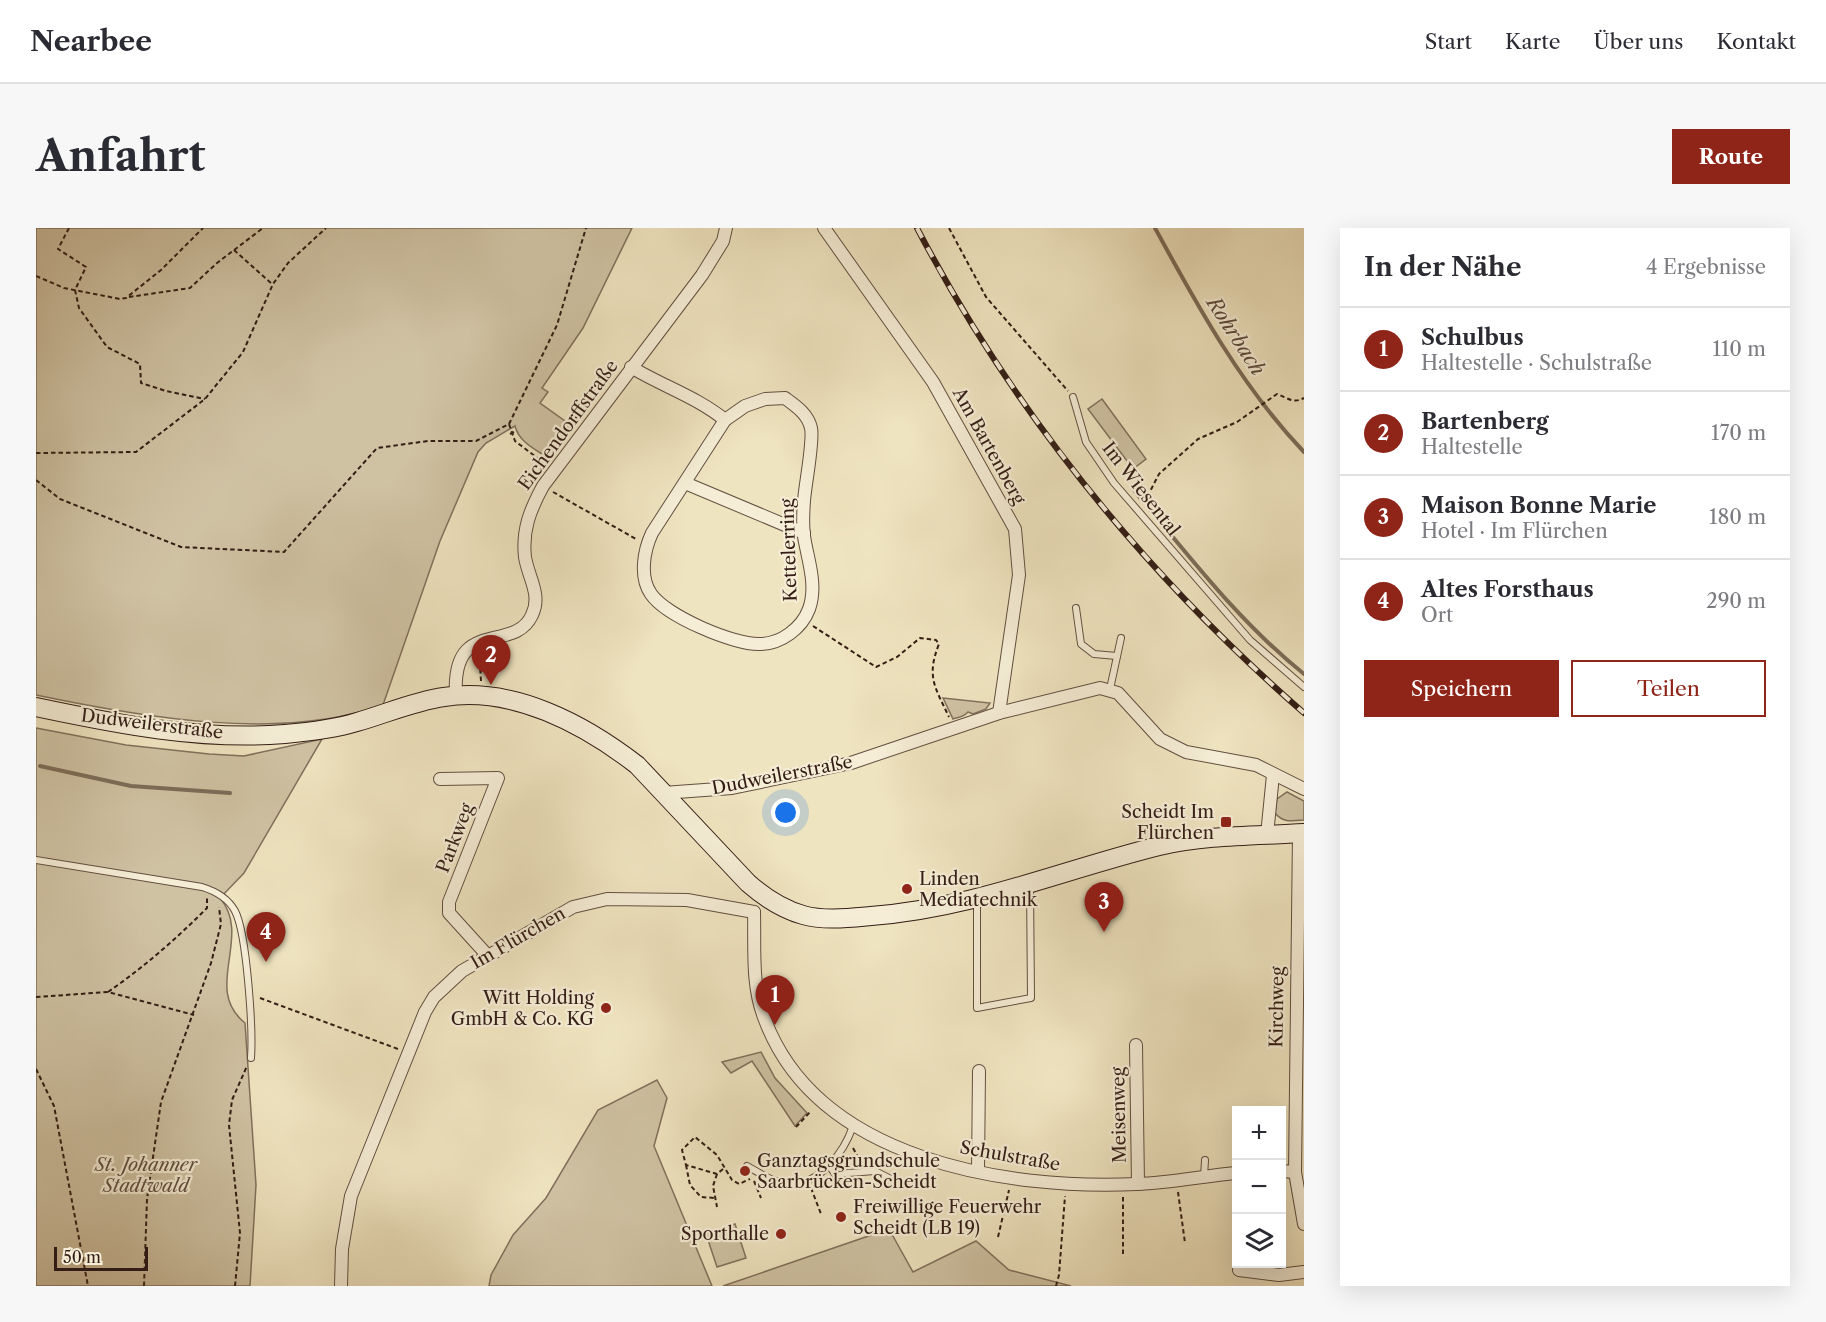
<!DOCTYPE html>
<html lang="de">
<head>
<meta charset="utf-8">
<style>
	:root { --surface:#fff; --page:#f7f7f7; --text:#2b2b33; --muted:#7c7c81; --line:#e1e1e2; --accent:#8f2418 }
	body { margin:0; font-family:"Libre Caslon Text",serif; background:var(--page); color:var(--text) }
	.controls { position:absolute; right:18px; bottom:18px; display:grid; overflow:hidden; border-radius:0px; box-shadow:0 6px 24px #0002 }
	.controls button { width:54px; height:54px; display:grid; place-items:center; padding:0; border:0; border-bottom:2px solid var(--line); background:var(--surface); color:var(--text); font:30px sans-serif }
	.scale { position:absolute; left:18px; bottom:15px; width:94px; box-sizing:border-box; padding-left:6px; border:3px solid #331d15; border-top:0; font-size:16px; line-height:21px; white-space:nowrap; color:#331d15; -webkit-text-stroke:4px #f5edd6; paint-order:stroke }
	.you { position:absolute; left:750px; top:585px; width:21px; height:21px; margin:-15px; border:4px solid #fff; border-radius:50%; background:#1a73e8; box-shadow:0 0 0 9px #1a73e833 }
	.badge { display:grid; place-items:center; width:39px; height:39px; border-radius:50%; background:var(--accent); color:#fff; font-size:20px; font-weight:700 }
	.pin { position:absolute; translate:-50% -50px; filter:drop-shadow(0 2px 3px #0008) }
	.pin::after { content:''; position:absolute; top:32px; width:21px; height:18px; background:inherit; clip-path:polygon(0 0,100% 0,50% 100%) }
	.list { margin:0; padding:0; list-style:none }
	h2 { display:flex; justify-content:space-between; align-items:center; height:78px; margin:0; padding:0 24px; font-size:26px }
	h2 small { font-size:20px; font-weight:400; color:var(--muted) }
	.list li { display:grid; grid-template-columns:39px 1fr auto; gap:18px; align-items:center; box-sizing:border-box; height:84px; padding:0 24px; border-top:2px solid var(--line) }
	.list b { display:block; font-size:22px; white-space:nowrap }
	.list p { margin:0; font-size:20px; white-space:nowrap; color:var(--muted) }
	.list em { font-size:20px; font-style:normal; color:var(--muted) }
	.actions { display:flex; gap:12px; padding:18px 24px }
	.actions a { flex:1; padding:14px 0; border:2px solid var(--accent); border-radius:0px; text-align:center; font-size:21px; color:var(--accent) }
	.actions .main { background:var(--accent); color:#fff }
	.icon { flex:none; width:33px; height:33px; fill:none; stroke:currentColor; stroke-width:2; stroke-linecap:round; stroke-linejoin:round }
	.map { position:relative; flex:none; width:1268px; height:1058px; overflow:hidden; border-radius:0px }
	header { display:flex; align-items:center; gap:36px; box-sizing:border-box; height:84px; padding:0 30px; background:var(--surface); border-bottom:2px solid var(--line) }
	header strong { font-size:28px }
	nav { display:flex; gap:33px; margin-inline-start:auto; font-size:21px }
	.intro { display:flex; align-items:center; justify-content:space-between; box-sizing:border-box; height:144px; padding:0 36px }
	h1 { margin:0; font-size:42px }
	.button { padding:15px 27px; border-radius:0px; background:var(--accent); color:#fff; font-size:21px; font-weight:700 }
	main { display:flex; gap:36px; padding:0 36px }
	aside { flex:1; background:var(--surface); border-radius:0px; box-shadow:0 6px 24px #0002 }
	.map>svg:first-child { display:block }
</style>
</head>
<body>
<header>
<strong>Nearbee</strong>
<nav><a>Start</a><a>Karte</a><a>Über uns</a><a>Kontakt</a></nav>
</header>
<div class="intro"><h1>Anfahrt</h1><a class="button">Route</a></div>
<main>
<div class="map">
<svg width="1268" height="1058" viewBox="0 0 1268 1058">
	<rect width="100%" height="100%" fill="#efe4c0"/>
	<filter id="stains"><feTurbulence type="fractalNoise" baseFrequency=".00333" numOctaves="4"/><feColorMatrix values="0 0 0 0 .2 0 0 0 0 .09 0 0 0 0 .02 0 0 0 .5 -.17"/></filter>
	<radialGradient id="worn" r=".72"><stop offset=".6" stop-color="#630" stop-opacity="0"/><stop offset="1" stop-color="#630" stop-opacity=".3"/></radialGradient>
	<g fill="#cfc2a3" stroke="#81705c" stroke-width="1.5">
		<path d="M0 0H596L547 100 506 160 512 164 504 175 536 198 512 230C499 221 483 214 479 198L450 215 442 224 404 313 347 477C244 514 105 489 0 467Z"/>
		<polygon points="1066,171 1110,231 1097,241 1052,181"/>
		<path d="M907 470 954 475 950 481 937 486 932 484C926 490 923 489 917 491Z"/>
		<path d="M0 500 90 517 173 526 208 528 286 511 208 645 184 670C217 709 166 761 209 795L220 957 214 1058H0Z"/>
		<path d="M1251 564 1268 573V592C1256 593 1247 595 1239 585L1241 571Z"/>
		<polygon points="725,824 739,850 771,885 759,898 716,833 695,845 686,834"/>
		<polygon points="621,852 631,870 618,918 676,1058 453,1058 455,1047 477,1007 510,970 562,882"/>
		<polygon points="699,996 710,1030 681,1039 670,1006"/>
		<polygon points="853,1001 877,1044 940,1013 973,1042 1035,1058 687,1058"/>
	</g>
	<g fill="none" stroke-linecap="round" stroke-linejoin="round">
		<g stroke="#7d6c59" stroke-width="4">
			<path d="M1119 0C1162 79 1206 159 1268 224"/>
			<polyline points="1095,258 1105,271"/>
			<path d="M1112 279C1161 338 1208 398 1268 446"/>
			<polyline points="4,538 95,558 194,565"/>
		</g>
		<g stroke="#624f40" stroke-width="8">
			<g id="lane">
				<polyline points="1037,169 1050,214 1078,255 1214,412 1268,459"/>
				<polyline points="1040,380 1045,416 1058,426 1081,428"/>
				<polyline points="1074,461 1085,410"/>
				<path d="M0 632 166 659C179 663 192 670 199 683 211 706 217 802 215 830"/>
				<polyline points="941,672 941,780 995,770 994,657"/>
				<polyline points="793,937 799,946 839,943 861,954"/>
				<path d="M711 938C724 945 739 956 754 956 785 956 808 924 817 898"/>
				<polyline points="1168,949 1169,932"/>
			</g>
		</g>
		<g stroke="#624f40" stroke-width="14">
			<g id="street">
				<polyline points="788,0 897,154 979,301 983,347 963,485"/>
				<path d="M595 139C626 158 661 169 689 192"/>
				<path d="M749 170C760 178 772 186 775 200 778 213 769 257 768 273 767 286 766 300 769 314 773 335 781 359 773 381 766 400 745 416 724 416 698 417 630 388 615 366 603 349 608 322 616 305L689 192 709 178 729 171Z"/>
				<polyline points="649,255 768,305"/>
				<path d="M420 468C415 387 478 427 496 387 506 367 492 349 489 329 486 302 494 282 507 258L666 47 687 13 690 0"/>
				<polyline points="404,551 462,550 413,674 413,685 452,728"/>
				<polyline points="627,565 696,560 815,535 963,485 1064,460 1082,465 1124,511 1150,524 1220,537 1268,561"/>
				<polyline points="1263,605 1259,944 1268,996"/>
				<polyline points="1231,607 1237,547"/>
				<path d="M718 684C719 721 715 757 729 792 782 932 970 962 1101 956 1134 955 1167 948 1200 945"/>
				<polyline points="1100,817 1102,956"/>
				<polyline points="942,943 943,843"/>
				<polyline points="1246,943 1259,944"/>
				<polyline points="1203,1042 1243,1047 1268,1044"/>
				<polyline points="305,1058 306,1021 315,968 389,784 398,769 426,743 537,679 571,671 651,672 718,684"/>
			</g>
		</g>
		<g stroke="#331d15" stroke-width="20">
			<path id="secondary" d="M0 479C80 496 166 513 249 506 272 504 298 501 321 494 349 486 379 473 408 469 477 458 548 496 601 537L712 655C728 669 746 681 767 687 788 693 813 690 835 688 935 681 1026 642 1123 618 1170 607 1219 608 1268 605"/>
		</g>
		<g stroke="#331d15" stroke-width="2" stroke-dasharray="4.5 3" stroke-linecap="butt">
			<polyline points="33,0 22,21 50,39 39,62 43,80 71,119 104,136 105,155 130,163 169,171"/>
			<polyline points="913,0 950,69 1032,163"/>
			<polyline points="198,22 236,56"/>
			<polyline points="0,48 28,60 84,71 90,70 125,42 167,0"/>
			<polyline points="93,69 154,60 181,35 227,0"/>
			<polyline points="473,196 521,97 550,0"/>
			<polyline points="534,197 546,182"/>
			<polyline points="474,206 480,203"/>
			<polyline points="0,225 100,224 169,171 207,124 237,56 252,35 290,0"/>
			<polyline points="0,252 24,271 145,319 248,324 341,220 392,213 440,213 473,196 479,213 508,235"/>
			<polyline points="517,264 600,311"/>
			<path d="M1108 275 1123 246 1162 211 1201 194 1241 166C1252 170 1257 176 1268 170"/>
			<path d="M777 398 840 439 861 429 884 410 900 412 903 416C890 449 899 459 913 489"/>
			<polyline points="445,453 444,437 450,425"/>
			<path d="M72 764C108 739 140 711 171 680V669"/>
			<polyline points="0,769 72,764 158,787"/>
			<polyline points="224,770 362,821"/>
			<polyline points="0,841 18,878 52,1058"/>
			<polyline points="760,899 775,883"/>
			<polyline points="817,920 826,936"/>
			<polyline points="650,937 654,957 665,969 679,970"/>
			<polyline points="687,941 681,946 650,937 646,922 659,909 681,927 696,952 703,956 714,951"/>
			<polyline points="681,946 677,958 681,979"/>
			<polyline points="718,953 725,970"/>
			<polyline points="775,960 785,986"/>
			<polyline points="1142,964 1149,1015"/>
			<polyline points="962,1009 973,962"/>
			<polyline points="1087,1026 1087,969"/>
			<polyline points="108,1058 111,971 125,874 175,735 185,696 183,679"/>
			<polyline points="199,1058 204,1005 193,897 196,872 211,838"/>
			<polyline points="1020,1058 1023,1047 1029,968"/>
		</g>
		<use href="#lane" stroke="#f5edd6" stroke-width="6"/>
		<use href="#street" stroke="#f5edd6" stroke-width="12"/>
		<use href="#secondary" stroke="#f5edd6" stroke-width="18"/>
		<g stroke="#331d15" stroke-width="6">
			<path id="rail" d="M881 0C978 185 1111 348 1268 485"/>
		</g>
		<use href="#rail" stroke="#f5edd6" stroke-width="4" stroke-dasharray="11" stroke-linecap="butt"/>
	</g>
	<g fill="#8f2418" stroke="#f5edd6" stroke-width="2">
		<rect x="1184" y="588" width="12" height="12" rx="3"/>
		<circle cx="871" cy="661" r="6"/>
		<circle cx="570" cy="780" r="6"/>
		<circle cx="709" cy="943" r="6"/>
		<circle cx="805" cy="989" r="6"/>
		<circle cx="745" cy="1006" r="6"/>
	</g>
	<g text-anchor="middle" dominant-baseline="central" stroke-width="4.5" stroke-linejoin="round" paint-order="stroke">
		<g font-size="18" fill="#331d15" stroke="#f5edd6">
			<text transform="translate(532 197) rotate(-54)">Eichendorffstraße</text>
			<text transform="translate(953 218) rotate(61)">Am Bartenberg</text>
			<text transform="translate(1105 261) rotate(52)">Im Wiesental</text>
			<text transform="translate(753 322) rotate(-92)">Kettelerring</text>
			<text transform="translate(116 496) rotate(7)">Dudweilerstraße</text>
			<text transform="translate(746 547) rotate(-11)">Dudweilerstraße</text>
			<text transform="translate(419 610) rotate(-69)">Parkweg</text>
			<text transform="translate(482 710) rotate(-30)">Im Flürchen</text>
			<text transform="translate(1241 779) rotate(-89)">Kirchweg</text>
			<text transform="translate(1083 887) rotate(-91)">Meisenweg</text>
			<text transform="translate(974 928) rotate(10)">Schulstraße</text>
		</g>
		<g font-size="18" fill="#331d15" stroke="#f5edd6" text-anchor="end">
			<text x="1178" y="584">Scheidt Im<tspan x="1178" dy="21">Flürchen</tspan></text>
			<text x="883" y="651" text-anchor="start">Linden<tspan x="883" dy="21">Mediatechnik</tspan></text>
			<text x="558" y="770">Witt Holding<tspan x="558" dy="21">GmbH &amp; Co. KG</tspan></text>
			<text x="721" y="933" text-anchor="start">Ganztagsgrundschule<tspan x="721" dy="21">Saarbrücken-Scheidt</tspan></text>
			<text x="817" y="979" text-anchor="start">Freiwillige Feuerwehr<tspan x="817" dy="21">Scheidt (LB 19)</tspan></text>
			<text x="733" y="1006">Sporthalle</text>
		</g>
		<g font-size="18" font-style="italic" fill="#624f40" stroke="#f5edd6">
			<text x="110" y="937">St. Johanner<tspan x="110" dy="21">Stadtwald</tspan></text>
		</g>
		<g font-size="20" font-style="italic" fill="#5e4b3d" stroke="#f5edd6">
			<text transform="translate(1200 108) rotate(57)">Rohrbach</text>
		</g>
	</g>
	<rect width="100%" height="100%" filter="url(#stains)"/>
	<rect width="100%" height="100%" fill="url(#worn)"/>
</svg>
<div class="controls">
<button>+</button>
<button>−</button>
<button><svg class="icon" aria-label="layers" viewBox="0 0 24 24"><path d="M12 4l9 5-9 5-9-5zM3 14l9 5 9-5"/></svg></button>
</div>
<div class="scale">50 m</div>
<div class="you"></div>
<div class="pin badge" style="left:739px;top:797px">1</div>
<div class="pin badge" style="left:455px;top:457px">2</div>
<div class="pin badge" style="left:1068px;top:704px">3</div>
<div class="pin badge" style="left:230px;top:734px">4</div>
</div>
<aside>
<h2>In der Nähe<small>4 Ergebnisse</small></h2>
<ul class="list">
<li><span class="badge">1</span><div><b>Schulbus</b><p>Haltestelle · Schulstraße</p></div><em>110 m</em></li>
<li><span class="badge">2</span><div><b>Bartenberg</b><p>Haltestelle</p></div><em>170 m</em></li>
<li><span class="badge">3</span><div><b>Maison Bonne Marie</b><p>Hotel · Im Flürchen</p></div><em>180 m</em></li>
<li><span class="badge">4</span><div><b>Altes Forsthaus</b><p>Ort</p></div><em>290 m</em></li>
</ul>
<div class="actions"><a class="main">Speichern</a><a>Teilen</a></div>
</aside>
</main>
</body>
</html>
